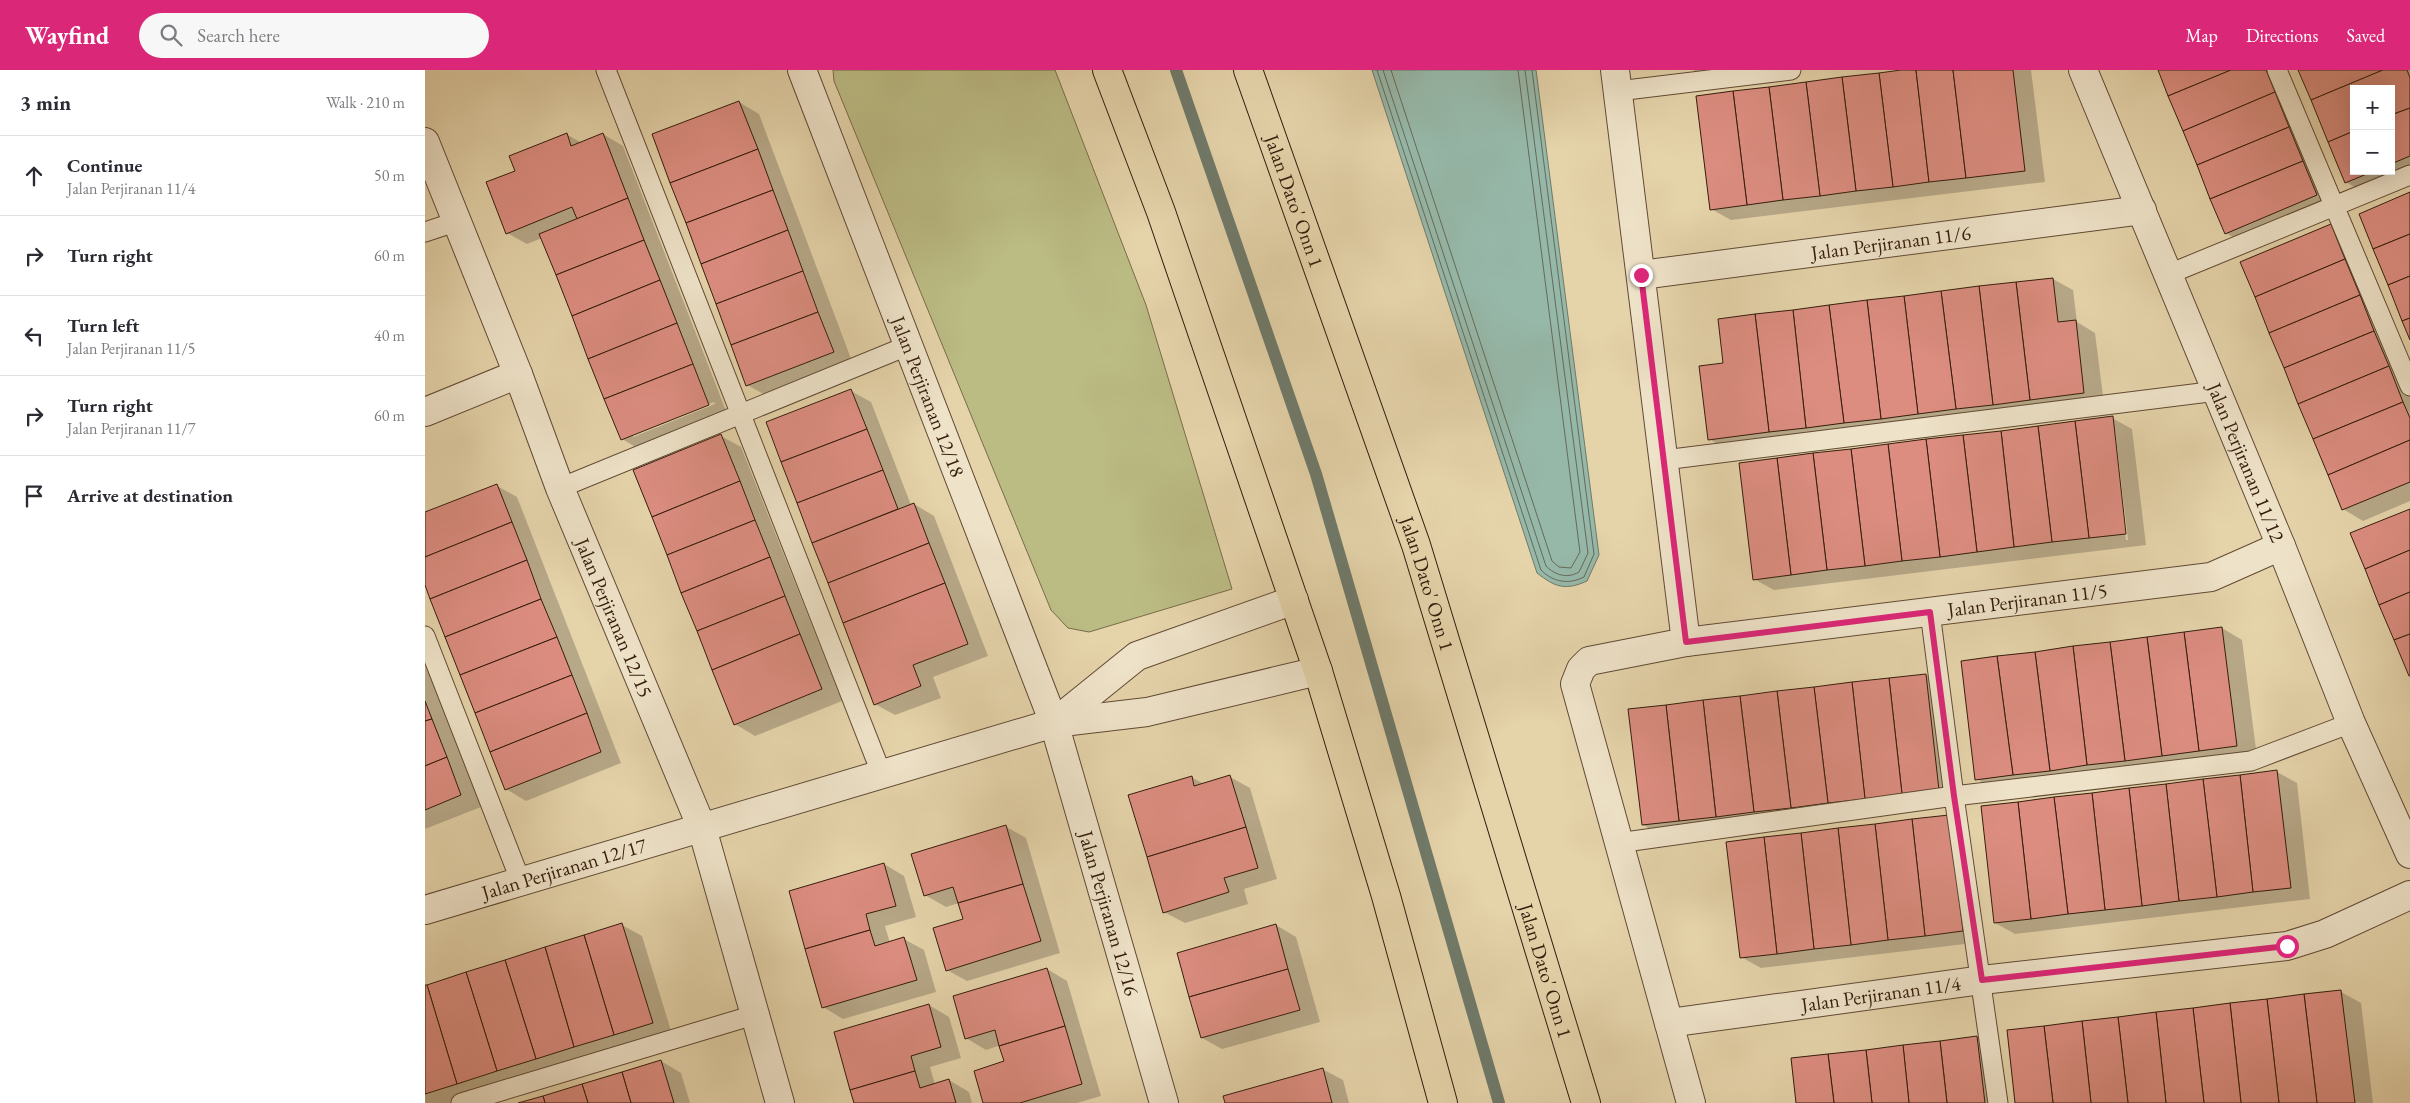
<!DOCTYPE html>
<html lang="en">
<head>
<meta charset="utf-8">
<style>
	:root { --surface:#fff; --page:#f7f7f7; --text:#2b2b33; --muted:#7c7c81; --line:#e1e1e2; --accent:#db2777 }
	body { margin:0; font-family:"EB Garamond",serif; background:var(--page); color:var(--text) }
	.controls { position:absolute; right:15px; top:15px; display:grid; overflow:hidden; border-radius:0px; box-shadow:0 5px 20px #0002 }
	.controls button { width:45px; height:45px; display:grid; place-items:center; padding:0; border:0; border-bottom:1px solid var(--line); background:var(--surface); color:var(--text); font:25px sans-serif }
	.stop { position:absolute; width:15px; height:15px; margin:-11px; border:4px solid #db2777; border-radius:50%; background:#fff }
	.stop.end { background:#db2777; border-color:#fff; box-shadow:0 1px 5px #0008 }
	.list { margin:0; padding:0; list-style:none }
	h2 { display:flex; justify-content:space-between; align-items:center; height:65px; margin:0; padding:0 20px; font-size:21px }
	h2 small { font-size:16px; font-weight:400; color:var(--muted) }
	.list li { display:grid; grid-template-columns:32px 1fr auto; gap:15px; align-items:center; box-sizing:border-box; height:80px; padding:0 20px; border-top:1px solid var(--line) }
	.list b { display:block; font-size:19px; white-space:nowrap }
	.list p { margin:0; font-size:16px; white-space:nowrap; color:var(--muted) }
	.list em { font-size:16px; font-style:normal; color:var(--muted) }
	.icon { flex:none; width:28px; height:28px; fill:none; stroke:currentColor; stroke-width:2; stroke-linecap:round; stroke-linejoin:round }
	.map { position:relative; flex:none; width:1985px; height:1033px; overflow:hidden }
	header { display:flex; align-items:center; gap:30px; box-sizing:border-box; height:70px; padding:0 25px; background:var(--accent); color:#fff }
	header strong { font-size:24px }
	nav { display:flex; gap:28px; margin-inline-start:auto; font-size:18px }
	.search { width:350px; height:45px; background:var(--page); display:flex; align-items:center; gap:12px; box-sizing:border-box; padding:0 18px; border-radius:28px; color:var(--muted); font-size:19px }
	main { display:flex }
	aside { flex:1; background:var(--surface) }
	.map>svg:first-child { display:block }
</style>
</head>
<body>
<header>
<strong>Wayfind</strong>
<div class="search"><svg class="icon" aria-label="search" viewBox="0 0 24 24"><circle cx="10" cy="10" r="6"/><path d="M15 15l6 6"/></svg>Search here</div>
<nav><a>Map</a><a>Directions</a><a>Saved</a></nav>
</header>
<main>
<aside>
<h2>3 min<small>Walk · 210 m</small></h2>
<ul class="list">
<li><svg class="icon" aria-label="ahead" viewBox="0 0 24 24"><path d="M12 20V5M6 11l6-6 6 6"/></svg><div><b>Continue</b><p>Jalan Perjiranan 11/4</p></div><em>50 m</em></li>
<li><svg class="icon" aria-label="right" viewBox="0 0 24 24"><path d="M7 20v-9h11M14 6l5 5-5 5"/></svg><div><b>Turn right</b></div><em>60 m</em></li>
<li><svg class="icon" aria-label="left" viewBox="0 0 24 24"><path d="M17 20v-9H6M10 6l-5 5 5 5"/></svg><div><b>Turn left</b><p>Jalan Perjiranan 11/5</p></div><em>40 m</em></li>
<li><svg class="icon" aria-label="right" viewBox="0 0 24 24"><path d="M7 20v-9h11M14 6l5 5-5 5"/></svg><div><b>Turn right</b><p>Jalan Perjiranan 11/7</p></div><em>60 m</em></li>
<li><svg class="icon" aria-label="arrive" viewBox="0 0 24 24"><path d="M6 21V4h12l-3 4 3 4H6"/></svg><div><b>Arrive at destination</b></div></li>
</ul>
</aside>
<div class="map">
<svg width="1985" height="1033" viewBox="0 0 1985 1033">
	<rect width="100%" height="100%" fill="#e5d3aa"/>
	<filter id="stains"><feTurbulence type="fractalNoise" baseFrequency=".004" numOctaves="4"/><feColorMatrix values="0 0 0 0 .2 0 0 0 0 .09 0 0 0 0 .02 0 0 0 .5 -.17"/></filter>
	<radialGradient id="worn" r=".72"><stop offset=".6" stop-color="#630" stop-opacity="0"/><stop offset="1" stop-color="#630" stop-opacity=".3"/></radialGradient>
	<polygon fill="#bbbb84" stroke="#786c48" points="408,0 630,0 721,235 807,519 664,562 643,558 626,540 409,11"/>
	<path fill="#96b8a9" stroke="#6f7a6a" d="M947 0H1111L1174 485 1162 511C1140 521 1130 517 1112 503Z"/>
	<g fill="#0003" fill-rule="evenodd">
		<polygon points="1268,0 1358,0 1284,9"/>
		<polygon points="1485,0 1606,0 1620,112 1306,150 1286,139"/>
		<polygon points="1734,0 1855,0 1911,137 1821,175 1801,163"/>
		<path d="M1875 0H1985V106L1941 124 1921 112ZM1929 19H1966V101H1929Z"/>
		<polygon points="314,32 334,44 428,294 342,326 322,315"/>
		<path d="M141 64 157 73 178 64 198 76 303 346 217 381 197 369 117 168 102 174 82 163 91 101ZM289 332 290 334 208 367V364Z"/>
		<polygon points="1906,155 1926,167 1985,311 1985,431 1938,451 1918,439"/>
		<polygon points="1628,209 1648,220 1652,252 1670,263 1679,334 1305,381 1284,369 1300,294"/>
		<polygon points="426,321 446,332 486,435 489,434 509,446 563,586 508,607 516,628 470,645 450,634 343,353"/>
		<path d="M1687 348 1707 359 1721 475 1349 520 1329 509ZM1688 360H1690L1703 470H1701Z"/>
		<polygon points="296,366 316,377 417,631 330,666 310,654"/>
		<polygon points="72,416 92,427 196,693 101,731 81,719 0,513 0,444"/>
		<polygon points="1797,558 1817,570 1832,687 1572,721 1552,709"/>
		<polygon points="0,594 56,737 0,759"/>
		<polygon points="1501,605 1521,616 1534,731 1238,766 1218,755"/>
		<polygon points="1852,702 1872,713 1885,829 1590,864 1570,853"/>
		<polygon points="766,707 779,714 805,707 825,718 852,809 819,819 823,834 760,853 739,842"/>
		<polygon points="1524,746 1544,758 1557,872 1336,898 1316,887"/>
		<polygon points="580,756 601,768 635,883 542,911 522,900 540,849 534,833 521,837 500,825"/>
		<polygon points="459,794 479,806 491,847 460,856 465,873 479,869 499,880 511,922 418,949 398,937"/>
		<polygon points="197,855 217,866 247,964 27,1033 0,1033 0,916"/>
		<polygon points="851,855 871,867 895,952 797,979 777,968"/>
		<polygon points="622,899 642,911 676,1026 652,1033 559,1033 581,992 576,975 561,980 541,968"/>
		<polygon points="1916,922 1936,933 1948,1033 1592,1033"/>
		<polygon points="504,935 524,947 536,988 505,997 510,1015 524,1010 544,1022 547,1033 430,1033"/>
		<polygon points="1552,967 1572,979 1578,1033 1373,1033"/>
		<polygon points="236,991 256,1003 265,1033 98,1033"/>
		<polygon points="897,999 918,1010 924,1033 801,1033"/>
	</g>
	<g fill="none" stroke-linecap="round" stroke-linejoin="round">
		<g stroke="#656a5a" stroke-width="1">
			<path d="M952 0 1116 500C1128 512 1143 515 1159 507L1169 484 1107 0"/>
			<path d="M958 0 1121 496C1130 505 1142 509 1154 502L1163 483 1100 0"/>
			<polyline points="966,0 1127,491 1134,497 1146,498 1155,482 1093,0"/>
		</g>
		<polyline stroke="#6f7a6a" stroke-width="12" points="751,0 891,404 1074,1033"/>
	</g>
	<g fill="#dc8d80" stroke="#341c0c">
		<polygon points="1476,0 1491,0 1504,112 1468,117 1454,3"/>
		<polygon points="1491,0 1528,0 1541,108 1504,112"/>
		<polygon points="1528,0 1588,0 1600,101 1541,108"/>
		<polygon points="1733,0 1806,0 1743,26"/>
		<polygon points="1806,0 1841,0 1850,22 1758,61 1743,26"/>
		<polygon points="1873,0 1958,0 1886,30"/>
		<polygon points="1958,0 1982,0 1985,8 1985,38 1966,45 1966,19 1929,19 1929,61 1903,72 1886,30"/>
		<polygon points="1454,3 1468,117 1431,121 1417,7"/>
		<polygon points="1417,7 1431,121 1395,126 1381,12"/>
		<polygon points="1381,12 1395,126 1358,130 1344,17"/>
		<polygon points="1344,17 1358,130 1322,135 1308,21"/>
		<polygon points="1308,21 1322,135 1285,140 1271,26"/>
		<polygon points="1850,22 1864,57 1772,95 1758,61"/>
		<polygon points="314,31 333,79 245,113 227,64"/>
		<polygon points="1985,38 1985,86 1966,94 1966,45"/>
		<polygon points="1864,57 1878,91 1785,129 1772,95"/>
		<polygon points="1929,61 1929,101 1949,101 1920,113 1903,72"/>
		<polygon points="142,63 146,76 178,63 203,128 152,149 147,137 81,164 61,112 90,101 84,86"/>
		<polygon points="333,79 348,120 261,153 245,113"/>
		<polygon points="1878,91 1892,125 1800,164 1785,129"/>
		<polygon points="348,120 363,160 276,194 261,153"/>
		<polygon points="1985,122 1985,164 1948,179 1934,144"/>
		<polygon points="203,128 219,170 131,205 114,164"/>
		<polygon points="1906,154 1920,189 1830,227 1815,192"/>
		<polygon points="363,160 378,201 291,234 276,194"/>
		<polygon points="1985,164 1985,206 1963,215 1948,179"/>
		<polygon points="219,170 235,210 147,246 131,205"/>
		<polygon points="1920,189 1935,225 1844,263 1830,227"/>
		<polygon points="378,201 393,242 306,275 291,234"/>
		<polygon points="1985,206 1985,248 1977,251 1963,215"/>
		<polygon points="1628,208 1633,252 1651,250 1659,323 1605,330 1591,212"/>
		<polygon points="235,210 252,253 163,289 147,246"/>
		<polygon points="1591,212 1605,330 1568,335 1554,216"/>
		<polygon points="1554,216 1568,335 1531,339 1516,221"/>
		<polygon points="1516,221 1531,339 1493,344 1479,226"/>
		<polygon points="1935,225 1949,261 1859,298 1844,263"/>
		<polygon points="1479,226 1493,344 1456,349 1442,230"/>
		<polygon points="1442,230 1456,349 1419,353 1404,235"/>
		<polygon points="1404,235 1419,353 1381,358 1368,240"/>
		<polygon points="1368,240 1381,358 1344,362 1330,244"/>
		<polygon points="393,242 409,282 321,316 306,275"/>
		<polygon points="1330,244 1344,362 1283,370 1274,296 1298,293 1293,249"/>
		<polygon points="1985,248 1985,270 1977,251"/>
		<polygon points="252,253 268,294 179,329 163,289"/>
		<polygon points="1949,261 1964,296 1873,334 1859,298"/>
		<polygon points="268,294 284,335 196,370 179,329"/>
		<polygon points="1964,296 1978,332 1888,369 1873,334"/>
		<polygon points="426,319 442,359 356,392 341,352"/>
		<polygon points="1978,332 1985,348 1985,370 1903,405 1888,369"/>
		<polygon points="1688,346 1701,464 1664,468 1650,351"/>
		<polygon points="1650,351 1664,468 1627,472 1613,356"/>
		<polygon points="1613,356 1627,472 1589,477 1576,361"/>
		<polygon points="442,359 458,400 372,433 356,392"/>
		<polygon points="1576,361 1589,477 1552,482 1538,365"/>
		<polygon points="296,364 315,411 227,447 208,400"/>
		<polygon points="1538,365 1552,482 1515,487 1501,369"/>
		<polygon points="1501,369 1515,487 1477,491 1463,374"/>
		<polygon points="1985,370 1985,412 1917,440 1903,405"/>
		<polygon points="1463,374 1477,491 1440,496 1426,379"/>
		<polygon points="1426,379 1440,496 1402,500 1388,383"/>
		<polygon points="1388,383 1402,500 1366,505 1352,388"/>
		<polygon points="1352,388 1366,505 1328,510 1314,393"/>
		<polygon points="458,400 473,439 387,473 372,433"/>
		<polygon points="315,411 330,450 242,485 227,447"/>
		<polygon points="72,414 87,452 0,487 0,442"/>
		<polygon points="489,433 504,473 403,513 387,473"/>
		<polygon points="1985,439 1985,480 1940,499 1925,463"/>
		<polygon points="330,450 345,487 256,523 242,485"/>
		<polygon points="87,452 102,490 5,529 0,515 0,487"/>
		<polygon points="504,473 520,513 418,553 403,513"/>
		<polygon points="1985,480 1985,522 1954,535 1940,499"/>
		<polygon points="345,487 360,526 272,561 256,523"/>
		<polygon points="102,490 116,529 20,567 5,529"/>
		<polygon points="520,513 543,574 488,595 496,616 449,635 418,553"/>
		<polygon points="1985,522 1985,564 1969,570 1954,535"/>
		<polygon points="360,526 375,564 287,600 272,561"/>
		<polygon points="116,529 132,567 35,605 20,567"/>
		<polygon points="1797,557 1812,676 1774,681 1759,562"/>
		<polygon points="1759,562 1774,681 1737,686 1722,567"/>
		<polygon points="375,564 397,619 309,655 287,600"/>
		<polygon points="1985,564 1985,606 1984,606 1969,570"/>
		<polygon points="132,567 147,605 50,643 35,605"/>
		<polygon points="1722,567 1737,686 1700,691 1685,572"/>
		<polygon points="1685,572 1700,691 1662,695 1648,576"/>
		<polygon points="1648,576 1662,695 1625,701 1610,582"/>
		<polygon points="1610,582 1625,701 1588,705 1572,586"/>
		<polygon points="1572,586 1588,705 1550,710 1536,591"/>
		<polygon points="1501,604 1514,720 1477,724 1464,608"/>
		<polygon points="147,605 162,643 65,682 50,643"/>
		<polygon points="1464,608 1477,724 1440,729 1427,612"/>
		<polygon points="1427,612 1440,729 1403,733 1389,617"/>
		<polygon points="1389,617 1403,733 1366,738 1352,621"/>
		<polygon points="1352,621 1366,738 1329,742 1315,626"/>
		<polygon points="1315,626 1329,742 1291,747 1278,630"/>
		<polygon points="1278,630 1291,747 1254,751 1241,635"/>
		<polygon points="0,631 7,649 0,651"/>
		<polygon points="1241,635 1254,751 1217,755 1203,639"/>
		<polygon points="162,643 176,682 80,720 65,682"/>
		<polygon points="7,649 22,687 0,696 0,651"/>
		<polygon points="22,687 36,725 0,740 0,696"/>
		<polygon points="1852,700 1866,818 1828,822 1815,705"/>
		<polygon points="805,705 821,757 722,787 703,725 767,706 769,716"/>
		<polygon points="1815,705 1828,822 1792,827 1778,709"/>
		<polygon points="1778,709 1792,827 1754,831 1741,714"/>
		<polygon points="1741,714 1754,831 1717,836 1704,718"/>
		<polygon points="1704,718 1717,836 1680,840 1667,723"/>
		<polygon points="1667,723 1680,840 1643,844 1629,727"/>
		<polygon points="1629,727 1643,844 1606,849 1593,732"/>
		<polygon points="1593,732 1606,849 1569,853 1556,736"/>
		<polygon points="1524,745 1538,861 1500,866 1487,749"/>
		<polygon points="1487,749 1500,866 1463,870 1450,754"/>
		<polygon points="1450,754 1463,870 1426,875 1413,758"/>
		<polygon points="581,755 598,814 533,833 528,817 499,826 486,784"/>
		<polygon points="821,757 833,798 799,808 804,822 738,843 722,787"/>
		<polygon points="1413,758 1426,875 1389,879 1376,763"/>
		<polygon points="1376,763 1389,879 1352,884 1339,767"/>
		<polygon points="1339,767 1352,884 1315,888 1301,772"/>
		<polygon points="459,793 471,836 441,844 445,860 380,879 364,821"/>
		<polygon points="598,814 616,871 521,901 508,858 538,849 533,833"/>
		<polygon points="197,853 228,953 189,965 159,865"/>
		<polygon points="851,854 863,899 764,927 752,883"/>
		<polygon points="445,860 450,876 479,867 492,910 397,938 380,879"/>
		<polygon points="159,865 189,965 149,977 120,877"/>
		<polygon points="120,877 149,977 111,989 80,890"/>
		<polygon points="80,890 111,989 72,1001 41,902"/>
		<polygon points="622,898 640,956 574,976 570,960 540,969 528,926"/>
		<polygon points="863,899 875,940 776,968 764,927"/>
		<polygon points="41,902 72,1001 32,1014 2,915"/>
		<polygon points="0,915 2,915 32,1014 0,1024"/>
		<polygon points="1916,920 1930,1033 1892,1033 1879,924"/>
		<polygon points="1879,924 1892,1033 1854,1033 1842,929"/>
		<polygon points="1842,929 1854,1033 1816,1033 1805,933"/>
		<polygon points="1805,933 1816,1033 1779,1033 1768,938"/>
		<polygon points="504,934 516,977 486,986 490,1001 425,1020 409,962"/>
		<polygon points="1768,938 1779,1033 1741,1033 1731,942"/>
		<polygon points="1731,942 1741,1033 1703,1033 1693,947"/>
		<polygon points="1693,947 1703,1033 1666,1033 1657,951"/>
		<polygon points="1657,951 1666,1033 1628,1033 1619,956"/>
		<polygon points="640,956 657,1014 595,1033 558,1033 549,1001 579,991 574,976"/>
		<polygon points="1619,956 1628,1033 1590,1033 1582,960"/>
		<polygon points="1552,966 1560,1033 1522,1033 1515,971"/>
		<polygon points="1515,971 1522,1033 1484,1033 1478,975"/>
		<polygon points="1478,975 1484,1033 1447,1033 1441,980"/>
		<polygon points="1441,980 1447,1033 1409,1033 1403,984"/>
		<polygon points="1403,984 1409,1033 1371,1033 1366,988"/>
		<polygon points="236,990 249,1033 206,1033 197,1002"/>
		<polygon points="898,998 907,1033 800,1033 798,1026"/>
		<polygon points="490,1001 495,1018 524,1009 531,1033 429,1033 425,1020"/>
		<polygon points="197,1002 206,1033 163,1033 157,1014"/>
		<polygon points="157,1014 163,1033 120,1033 118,1026"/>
		<polygon points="118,1026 120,1033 93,1033"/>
	</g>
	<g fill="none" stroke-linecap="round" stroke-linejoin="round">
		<g stroke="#604a34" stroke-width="21">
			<g id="service">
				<polyline points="181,0 457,705"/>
				<polyline points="1852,0 1985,316"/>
				<polyline points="1193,21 1366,0"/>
				<polyline points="0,162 33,151"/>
				<polyline points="1744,204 1985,105"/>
				<polyline points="1239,390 1792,321"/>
				<polyline points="135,418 482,276"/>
				<polyline points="1505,542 1529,726 1573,1033"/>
				<polyline points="0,566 96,812"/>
				<polyline points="1193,773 1529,726 1826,691 1926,653"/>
				<polyline points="36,1033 329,945"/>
			</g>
		</g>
		<g stroke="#604a34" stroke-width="30">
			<g id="minor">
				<path id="s1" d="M377 0 629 653 739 1033"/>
				<polyline points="1190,0 1261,572"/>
				<path id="s2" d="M1658 0 1856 476 1926 653 1985 784"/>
				<path id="s3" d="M0 72 93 304 135 418 277 758 355 1033"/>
				<path id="s4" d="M1216 205 1717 140"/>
				<polyline points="0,342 93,304"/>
				<polyline points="629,653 712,586 869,530"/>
				<path id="s5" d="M0 840 629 653 722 642 893 601"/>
				<path id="s6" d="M1244 953 1557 910 1862 876 1900 864 1985 825"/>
				<path id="s7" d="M1266 1033 1150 614 1156 599 1164 591 1261 572 1786 507 1856 476"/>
			</g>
		</g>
		<g stroke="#341c0c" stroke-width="30">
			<g id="primary">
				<polyline points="682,0 736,142 893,601 961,826 1018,1033"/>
				<path id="s8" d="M823 0 991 475 1161 1033"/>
			</g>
		</g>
		<use href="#service" stroke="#eee2c8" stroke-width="19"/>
		<use href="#minor" stroke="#eee2c8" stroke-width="28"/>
		<use href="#primary" stroke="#e5d3aa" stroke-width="28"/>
	</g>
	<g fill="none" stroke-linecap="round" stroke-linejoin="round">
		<polyline stroke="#db2777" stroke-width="6" points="1216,205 1261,572 1505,542 1529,726 1557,910 1862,876"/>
	</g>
	<g text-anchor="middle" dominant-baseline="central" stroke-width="4.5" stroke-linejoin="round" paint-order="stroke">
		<g font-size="20" fill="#341c0c" stroke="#eee2c8">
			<text stroke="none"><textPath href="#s8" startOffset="139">Jalan Dato' Onn 1</textPath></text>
			<text stroke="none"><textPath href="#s4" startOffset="252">Jalan Perjiranan 11/6</textPath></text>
			<text stroke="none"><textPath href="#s1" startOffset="350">Jalan Perjiranan 12/18</textPath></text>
			<text stroke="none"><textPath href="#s2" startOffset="425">Jalan Perjiranan 11/12</textPath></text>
			<text stroke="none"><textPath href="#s8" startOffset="544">Jalan Dato' Onn 1</textPath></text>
			<text stroke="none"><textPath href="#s7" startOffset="905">Jalan Perjiranan 11/5</textPath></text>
			<text stroke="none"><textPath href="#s3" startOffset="512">Jalan Perjiranan 12/15</textPath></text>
			<text stroke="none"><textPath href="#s5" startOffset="145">Jalan Perjiranan 12/17</textPath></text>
			<text stroke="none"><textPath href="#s1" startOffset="898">Jalan Perjiranan 12/16</textPath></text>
			<text stroke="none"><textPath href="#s8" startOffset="949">Jalan Dato' Onn 1</textPath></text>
			<text stroke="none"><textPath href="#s6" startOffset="214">Jalan Perjiranan 11/4</textPath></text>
		</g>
	</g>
	<rect width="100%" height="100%" filter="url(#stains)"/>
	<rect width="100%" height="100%" fill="url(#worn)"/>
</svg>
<div class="controls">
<button>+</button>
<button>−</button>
</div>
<div class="stop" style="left:1862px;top:876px"></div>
<div class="stop end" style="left:1216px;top:205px"></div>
</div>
</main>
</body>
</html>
